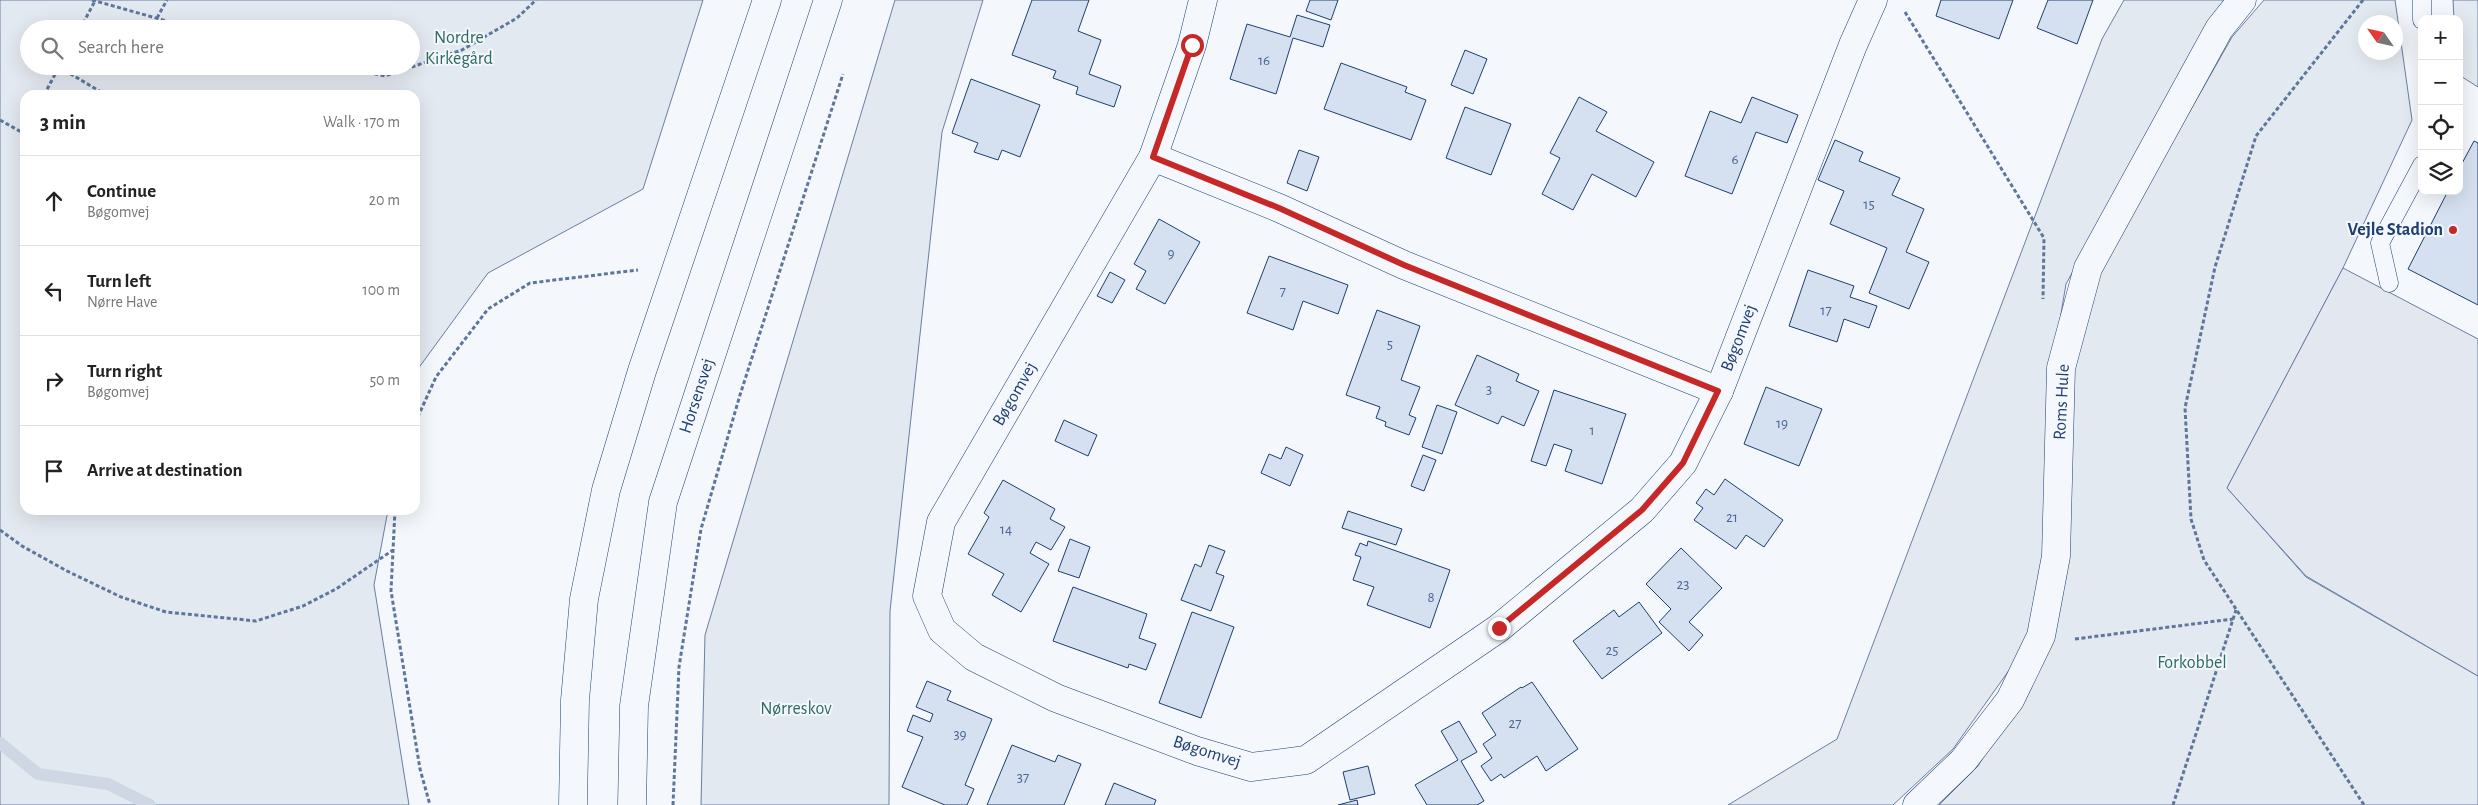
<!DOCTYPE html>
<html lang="en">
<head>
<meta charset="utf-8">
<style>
	:root { --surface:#fff; --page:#f2f2f2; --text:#222; --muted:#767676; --line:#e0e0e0 }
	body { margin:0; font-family:"Alegreya Sans",sans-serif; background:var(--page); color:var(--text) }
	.controls { position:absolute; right:15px; top:15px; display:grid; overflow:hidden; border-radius:10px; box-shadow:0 5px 20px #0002 }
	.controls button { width:45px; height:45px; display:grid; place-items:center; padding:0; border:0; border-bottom:1px solid var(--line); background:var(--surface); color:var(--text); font:25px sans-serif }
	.compass { position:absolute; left:2358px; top:15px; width:45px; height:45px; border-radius:50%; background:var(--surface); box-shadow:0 5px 20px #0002; rotate:304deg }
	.stop { position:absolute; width:15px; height:15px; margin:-11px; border:4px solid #c62828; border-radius:50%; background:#fff }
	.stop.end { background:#c62828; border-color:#fff; box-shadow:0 1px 5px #0008 }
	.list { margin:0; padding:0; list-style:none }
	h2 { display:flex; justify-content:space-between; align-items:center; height:65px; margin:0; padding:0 20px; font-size:21px }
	h2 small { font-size:16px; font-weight:400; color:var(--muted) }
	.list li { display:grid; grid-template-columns:32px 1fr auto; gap:15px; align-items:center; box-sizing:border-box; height:90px; padding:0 20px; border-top:1px solid var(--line) }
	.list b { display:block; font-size:19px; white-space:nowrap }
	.list p { margin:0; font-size:16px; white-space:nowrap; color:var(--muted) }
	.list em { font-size:16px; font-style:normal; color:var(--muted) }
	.icon { flex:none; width:28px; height:28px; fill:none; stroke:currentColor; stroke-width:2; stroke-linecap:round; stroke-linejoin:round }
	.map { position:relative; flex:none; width:2478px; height:805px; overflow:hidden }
	.search { position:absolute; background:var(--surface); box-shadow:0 5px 20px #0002; left:20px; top:20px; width:400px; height:55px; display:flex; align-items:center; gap:12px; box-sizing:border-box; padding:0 18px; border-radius:28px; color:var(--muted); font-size:19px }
	.panel { position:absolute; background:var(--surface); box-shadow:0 5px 20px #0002; left:20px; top:90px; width:400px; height:425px; border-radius:15px }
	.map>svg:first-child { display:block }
</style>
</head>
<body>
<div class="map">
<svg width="2478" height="805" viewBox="0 0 2478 805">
	<rect width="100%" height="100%" fill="#f4f7fb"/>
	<g fill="#e3e9f0" stroke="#687fa3" fill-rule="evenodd">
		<path d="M0 0H703L643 189 488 273 415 373V95H25V510H388L374 585 409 805H0ZM29 29H411V66H29Z"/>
		<polygon points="895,0 983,0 942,132 890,611 889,805 701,805 705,635"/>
		<polygon points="2124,0 2224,0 2203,33 2066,284 2052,367 2049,539 2032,638 1953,749 1893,805 1728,805 1837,739 2102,39"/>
		<path d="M2264 0H2395L2412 120 2343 268 2227 488 2306 577 2478 676V805H1939L1978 766 2052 642 2071 366 2097 275 2232 37ZM2366 22H2396V52H2366Z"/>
		<polygon points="2453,0 2478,0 2478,87 2459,75 2459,19 2454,19"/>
	</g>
	<polygon fill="#e3e8f0" stroke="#687fa3" points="2343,268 2478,339 2478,676 2306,576 2227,488"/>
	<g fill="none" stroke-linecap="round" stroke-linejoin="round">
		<polyline stroke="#cfd7e4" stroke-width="12" points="0,743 38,774 108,784 150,805"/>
	</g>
	<g fill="#d5e0f0" stroke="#1d3f73">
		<polygon points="1032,0 1089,0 1078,31 1101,40 1089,74 1121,86 1114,107 1076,94 1078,87 1053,78 1056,71 1012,55"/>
		<polygon points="1310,0 1338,0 1331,20 1306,11"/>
		<polygon points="1941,0 2013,0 1999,39 1936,16"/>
		<polygon points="2048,0 2093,0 2077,44 2037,28"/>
		<polygon points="1297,15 1330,25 1323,47 1293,38 1276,94 1230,79 1247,24 1290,37"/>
		<polygon points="1465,50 1487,59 1473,94 1451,85"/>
		<polygon points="1341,63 1407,87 1405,92 1426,100 1411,140 1324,109"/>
		<polygon points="971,79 1040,105 1020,157 1002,150 998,160 974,152 978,143 952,133"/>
		<polygon points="1579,97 1607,112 1596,131 1654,162 1636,197 1592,174 1573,210 1542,194 1560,158 1550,153"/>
		<polygon points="1752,97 1798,115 1787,143 1756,132 1732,194 1685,176 1710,111 1741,123"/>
		<polygon points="1465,107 1511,124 1491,175 1446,158"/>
		<polygon points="1835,140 1863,152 1859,161 1900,178 1892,195 1924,209 1906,252 1929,262 1909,309 1869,293 1887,248 1830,224 1844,191 1818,180"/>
		<polygon points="2474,141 2478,143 2478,305 2408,269 2448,191 2459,191 2459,169"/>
		<polygon points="1299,150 1319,157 1307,191 1287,183"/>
		<polygon points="1159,219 1200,242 1165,304 1136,289 1146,271 1134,264"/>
		<polygon points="1269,256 1348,285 1338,314 1303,301 1293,330 1247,313"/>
		<polygon points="1808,270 1854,286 1850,297 1877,306 1869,328 1844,319 1837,342 1789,326"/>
		<polygon points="1110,272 1125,280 1112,303 1097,296"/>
		<polygon points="1377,310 1420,326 1401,380 1420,387 1409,415 1416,418 1409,435 1385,426 1386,422 1376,418 1380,407 1346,395"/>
		<polygon points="1477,355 1519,374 1516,381 1539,391 1524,426 1502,416 1498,424 1455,405"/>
		<polygon points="1766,387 1822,409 1799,466 1744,444"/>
		<polygon points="1554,390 1626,414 1602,484 1565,471 1572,450 1554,444 1546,466 1531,461"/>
		<polygon points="1437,405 1457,412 1442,454 1422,447"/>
		<polygon points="1064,420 1097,435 1088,456 1055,441"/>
		<polygon points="1286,447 1303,455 1290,486 1261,473 1269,454 1281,459"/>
		<polygon points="1423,455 1436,460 1424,491 1411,486"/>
		<polygon points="1725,479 1783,520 1764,547 1746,535 1736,549 1694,520 1703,508 1696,503 1706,489 1714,495"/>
		<polygon points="1003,480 1055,509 1050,519 1065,527 1051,550 1036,542 1030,553 1049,564 1021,612 992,595 1004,574 968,554 989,517 984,513"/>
		<polygon points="1348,511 1402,529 1396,545 1342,528"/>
		<polygon points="1070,539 1090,547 1079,578 1058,571"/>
		<polygon points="1368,541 1450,570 1430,628 1367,605 1374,587 1353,580 1361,557 1355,555 1360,543 1367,546"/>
		<polygon points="1209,545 1225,551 1216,573 1224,576 1211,611 1181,600 1195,564 1201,567"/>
		<polygon points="1681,548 1722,588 1689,622 1703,635 1689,651 1659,622 1671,609 1646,584"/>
		<polygon points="1073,587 1147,614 1139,638 1156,644 1146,670 1129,664 1128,668 1053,641"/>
		<polygon points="1639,602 1662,633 1602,679 1573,641 1614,610 1619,617"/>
		<polygon points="1192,612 1234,627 1201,718 1159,703"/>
		<polygon points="927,681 951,691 947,700 992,719 965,785 974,789 967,805 945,805 902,787 923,737 907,731 913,715 930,722 933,714 916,707"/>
		<polygon points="1532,682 1578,749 1546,771 1537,756 1504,778 1501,774 1491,781 1481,766 1492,758 1483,744 1496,735 1482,713 1521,687 1522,688"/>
		<polygon points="1459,721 1477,752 1461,761 1484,801 1477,805 1427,805 1415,785 1458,760 1441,731"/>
		<polygon points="1012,745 1055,762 1058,755 1081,764 1064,805 987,805"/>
		<polygon points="1368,766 1375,794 1350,800 1343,772"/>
		<polygon points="1114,783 1156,800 1154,805 1105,805"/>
		<polygon points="1357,800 1358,805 1338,805"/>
	</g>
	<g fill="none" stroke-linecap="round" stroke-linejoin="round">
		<g stroke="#1d3f73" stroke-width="19">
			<g id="lane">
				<polyline points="2422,0 2422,20"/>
				<polyline points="2389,283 2380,243 2422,165"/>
			</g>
		</g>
		<g stroke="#1d3f73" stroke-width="29">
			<g id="street">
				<polyline points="1203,0 1192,45 1153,157 941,522 927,596 942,630 974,657 1056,698 1197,751 1251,767 1306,760 1499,628 1642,510 1683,463 1719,391 1853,45 1873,0"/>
				<polyline points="1153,157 1279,208 1404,265 1719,391"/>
			</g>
		</g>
		<g stroke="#1d3f73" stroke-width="29">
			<g id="secondary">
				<polyline points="573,805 575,700 584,599 606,490 642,371 767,0"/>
				<polyline points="632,805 634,706 663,502 828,0"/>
				<polyline points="1917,805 1963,761 2010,700 2041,636 2056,556 2061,368 2088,268 2219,29 2242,0"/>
			</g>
		</g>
		<g stroke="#5e769c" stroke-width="3" stroke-dasharray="4 2.5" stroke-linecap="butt">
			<polyline points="92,0 195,29"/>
			<polyline points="2363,0 2256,136 2215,267 2185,408 2191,519 2204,560 2364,805"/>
			<polyline points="1905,12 2044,238 2043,299"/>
			<polyline points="157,18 167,0"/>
			<polyline points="80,29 95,1"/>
			<polyline points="336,66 385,76 462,50 517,18 536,0"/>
			<polyline points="59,67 106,95"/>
			<polyline points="44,95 59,67"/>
			<polyline points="0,120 23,133 25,129"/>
			<polyline points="415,423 436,377 488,309 530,283 638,270"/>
			<polyline points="395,510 391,591 420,769 430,805"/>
			<polyline points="0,530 22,546 67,571 121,597 166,612 256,621 303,606 336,589 393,550"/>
			<polyline points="2075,639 2233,619"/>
			<polyline points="673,805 679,667 701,529 740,395 843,74"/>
			<polyline points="2173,805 2236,610"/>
		</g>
		<use href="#lane" stroke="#f4f7fb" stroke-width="18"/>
		<use href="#street" stroke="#f4f7fb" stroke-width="28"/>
		<use href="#secondary" stroke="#f4f7fb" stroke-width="28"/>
	</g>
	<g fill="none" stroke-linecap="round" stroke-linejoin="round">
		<polyline stroke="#c62828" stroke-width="6" points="1192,45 1153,157 1279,208 1404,265 1718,391 1683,463 1642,510 1499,628"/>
	</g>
	<circle fill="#c62828" stroke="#f4f7fb" stroke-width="2" cx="2453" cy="230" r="5"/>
	<g text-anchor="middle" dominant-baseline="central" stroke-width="4" stroke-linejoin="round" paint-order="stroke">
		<g font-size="15" fill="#4b6792">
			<text x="1264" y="60">16</text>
			<text x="1735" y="159">6</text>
			<text x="1869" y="204">15</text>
			<text x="1171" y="253">9</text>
			<text x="1283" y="291">7</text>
			<text x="1826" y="310">17</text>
			<text x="1390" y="344">5</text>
			<text x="1489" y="389">3</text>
			<text x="1782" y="423">19</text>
			<text x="1592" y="430">1</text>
			<text x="1732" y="517">21</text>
			<text x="1006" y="529">14</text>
			<text x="1683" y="584">23</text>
			<text x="1431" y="597">8</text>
			<text x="1612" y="650">25</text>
			<text x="1515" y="723">27</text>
			<text x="960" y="734">39</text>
			<text x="1023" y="777">37</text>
		</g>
		<g font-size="18" fill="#2c6c60" stroke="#f4f7fb">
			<text x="459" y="38">Nordre<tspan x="459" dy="21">Kirkegård</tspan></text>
			<text x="2192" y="663">Forkobbel</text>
			<text x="796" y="709">Nørreskov</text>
		</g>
		<g font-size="18" font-weight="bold" fill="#1d3f73" stroke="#f4f7fb" text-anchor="end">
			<text x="2443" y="230">Vejle Stadion</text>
		</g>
		<g font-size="18" fill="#1d3f73" stroke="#f4f7fb">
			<text transform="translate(1739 338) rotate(-69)">Bøgomvej</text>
			<text transform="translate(1015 394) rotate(-60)">Bøgomvej</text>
			<text transform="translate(697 396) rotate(-72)">Horsensvej</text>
			<text transform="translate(2062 402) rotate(-87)">Roms Hule</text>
			<text transform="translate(1207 752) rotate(18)">Bøgomvej</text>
		</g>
	</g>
</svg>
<div class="controls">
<button>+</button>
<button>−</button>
<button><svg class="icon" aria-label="locate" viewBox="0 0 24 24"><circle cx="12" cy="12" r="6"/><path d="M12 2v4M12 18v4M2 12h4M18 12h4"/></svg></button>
<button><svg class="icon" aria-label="layers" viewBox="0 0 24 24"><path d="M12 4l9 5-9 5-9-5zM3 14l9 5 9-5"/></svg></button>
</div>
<svg class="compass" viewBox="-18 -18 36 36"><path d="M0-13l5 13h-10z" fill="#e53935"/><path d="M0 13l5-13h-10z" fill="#767676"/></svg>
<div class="stop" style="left:1192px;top:45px"></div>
<div class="stop end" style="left:1499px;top:628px"></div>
<div class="search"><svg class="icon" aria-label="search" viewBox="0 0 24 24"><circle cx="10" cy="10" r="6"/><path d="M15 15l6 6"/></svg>Search here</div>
<section class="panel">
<h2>3 min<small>Walk · 170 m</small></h2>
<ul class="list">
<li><svg class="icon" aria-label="ahead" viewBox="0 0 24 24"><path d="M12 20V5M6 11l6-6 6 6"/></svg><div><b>Continue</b><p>Bøgomvej</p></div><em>20 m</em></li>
<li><svg class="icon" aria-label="left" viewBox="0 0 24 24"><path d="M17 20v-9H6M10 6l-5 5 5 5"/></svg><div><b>Turn left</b><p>Nørre Have</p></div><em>100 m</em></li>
<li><svg class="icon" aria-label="right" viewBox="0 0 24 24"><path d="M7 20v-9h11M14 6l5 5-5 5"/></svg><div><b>Turn right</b><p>Bøgomvej</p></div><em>50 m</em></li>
<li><svg class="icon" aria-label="arrive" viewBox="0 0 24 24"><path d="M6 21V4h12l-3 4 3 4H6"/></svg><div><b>Arrive at destination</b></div></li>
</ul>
</section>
</div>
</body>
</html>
